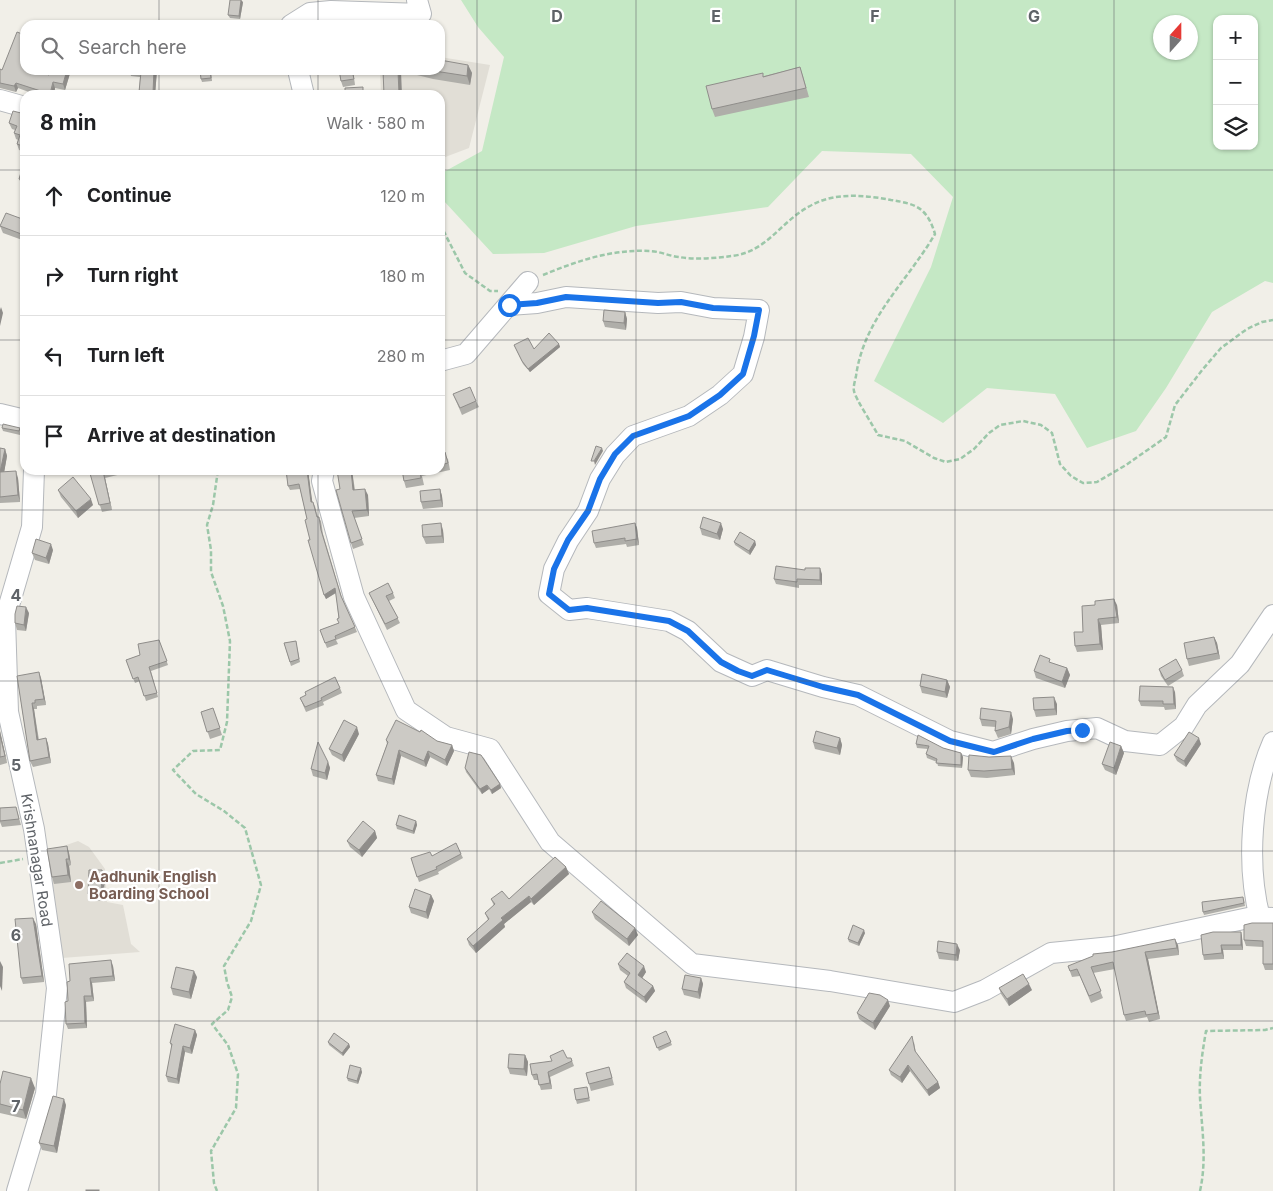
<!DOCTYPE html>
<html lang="en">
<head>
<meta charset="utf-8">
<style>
	:root { --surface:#fff; --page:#f2f2f2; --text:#202124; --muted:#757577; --line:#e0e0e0 }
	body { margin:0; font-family:Inter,sans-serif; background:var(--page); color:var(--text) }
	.controls { position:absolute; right:15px; top:15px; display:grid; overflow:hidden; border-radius:10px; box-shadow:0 1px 4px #0004 }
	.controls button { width:45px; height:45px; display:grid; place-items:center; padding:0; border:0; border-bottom:1px solid var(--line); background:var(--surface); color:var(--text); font:25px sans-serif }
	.compass { position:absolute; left:1153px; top:15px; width:45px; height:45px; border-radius:50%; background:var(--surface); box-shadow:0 1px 4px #0004; rotate:21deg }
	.stop { position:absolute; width:15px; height:15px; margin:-11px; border:4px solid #1a73e8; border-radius:50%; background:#fff }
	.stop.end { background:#1a73e8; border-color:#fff; box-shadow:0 1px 5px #0008 }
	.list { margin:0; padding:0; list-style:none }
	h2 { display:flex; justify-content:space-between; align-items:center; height:65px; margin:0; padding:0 20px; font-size:21px }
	h2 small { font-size:16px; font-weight:400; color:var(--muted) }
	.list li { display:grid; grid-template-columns:32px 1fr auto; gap:15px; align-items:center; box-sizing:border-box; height:80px; padding:0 20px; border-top:1px solid var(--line) }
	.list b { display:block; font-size:19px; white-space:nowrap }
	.list em { font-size:16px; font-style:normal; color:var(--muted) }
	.icon { flex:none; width:28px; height:28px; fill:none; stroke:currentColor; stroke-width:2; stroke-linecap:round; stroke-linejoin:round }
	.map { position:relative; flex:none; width:1273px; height:1191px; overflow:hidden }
	.search { position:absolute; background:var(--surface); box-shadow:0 1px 4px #0004; left:20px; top:20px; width:425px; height:55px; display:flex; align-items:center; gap:12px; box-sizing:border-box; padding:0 18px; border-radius:15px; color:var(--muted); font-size:19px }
	.panel { position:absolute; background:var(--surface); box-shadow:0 1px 4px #0004; left:20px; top:90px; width:425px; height:385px; border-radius:15px }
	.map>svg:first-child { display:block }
</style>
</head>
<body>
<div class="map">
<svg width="1273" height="1191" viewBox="0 0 1273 1191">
	<rect width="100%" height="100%" fill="#f1efe8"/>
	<g fill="#e1ded6">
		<polygon points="440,57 490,65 469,148 440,159 440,95 381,95 380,70 440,70"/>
		<polygon points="78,841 89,847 105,869 107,902 123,905 131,944 140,952 62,958 46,852"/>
	</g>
	<path fill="#c5e8c5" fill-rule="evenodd" d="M461 0H1273V283L1265 281 1212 312 1166 388 1136 431 1087 448 1055 394 987 388 943 423 874 381 931 267 953 197 911 154 822 151 768 207 636 226 544 253 493 254 443 200 440 174 482 151 504 57 478 27ZM1217 19H1254V146H1217ZM1160 22H1190V52H1160Z"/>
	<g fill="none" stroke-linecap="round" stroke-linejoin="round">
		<g stroke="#b5b8bc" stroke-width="22">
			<g id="minor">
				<polyline points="291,25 310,13 331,11 421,14 417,0"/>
				<polyline points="298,70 304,95"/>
				<polyline points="0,100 25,107"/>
				<polyline points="509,305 537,303 566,297 658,303 681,302 713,308 759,310 754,337 743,374 720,395 689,416 633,436 615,455 600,479 588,511 568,541 554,569 549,594 569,610 587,608 669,621 688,631 721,662 752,676 767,670 823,687 858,695 950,741 993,752 1033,739 1067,731 1097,728 1125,741 1160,745 1184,726 1197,705 1240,664 1273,615"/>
				<polyline points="440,361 466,354 528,282"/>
				<polyline points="0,414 25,420"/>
				<polyline points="324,470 322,481 354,597 406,710 446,737 490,749 550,842 692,964 830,981 954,1002 985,990 1051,953 1112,947 1253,917 1273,918"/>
				<path d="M1260 918C1246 865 1251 792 1273 742"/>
				<polyline points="17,1191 46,1094 57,988 34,829 8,712 5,619 32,527 34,470"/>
			</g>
		</g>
		<g stroke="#9cc7a9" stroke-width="2.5" stroke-dasharray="5 2.5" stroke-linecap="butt">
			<polyline points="440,224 465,273 490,291 498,291"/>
			<path d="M543 275C577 261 612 249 649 251 659 251 669 256 679 257 695 260 715 258 732 256 767 252 781 221 810 206 834 192 865 195 891 200 917 204 927 208 935 234 907 282 864 318 856 376 855 381 853 387 854 391 855 398 874 427 878 435L905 441 934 458 946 462 960 459 974 449 989 433 1000 425 1023 421 1041 425 1052 433 1060 464 1071 476 1083 483 1097 482 1126 465 1166 437 1175 405 1203 369 1221 348 1247 329 1262 322 1273 320"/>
			<polyline points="0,863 23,859"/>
			<polyline points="217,1191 214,1183 211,1151 236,1108 238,1074 228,1045 212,1024 228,1010 232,997 227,982 224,966 251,921 261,885 245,828 224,811 196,794 173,770 193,751 220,750 227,722 230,641 223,606 211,572 211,550 207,525 213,505 218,470"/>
			<path d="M1200 1191C1207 1160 1202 1129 1200 1098 1199 1075 1202 1054 1206 1031L1265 1030 1273 1028"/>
		</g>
		<use href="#minor" stroke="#fff" stroke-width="20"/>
	</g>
	<g fill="#afaea9">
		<polygon points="243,2 240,19 230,18 228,15"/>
		<polygon points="468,65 472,73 470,85 433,79 401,71 383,70 440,70"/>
		<polygon points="800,67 803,76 809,97 715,117 712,109 764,76"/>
		<polygon points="0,69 2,70 25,70 49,75 71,70 65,90 55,88 54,95 37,95 18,88 16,92 0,88"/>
		<polygon points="101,70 113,70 111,74"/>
		<polygon points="129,70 157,70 155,95 140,95 139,92 140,77 131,76"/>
		<polygon points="211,70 212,81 202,82 201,79"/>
		<polygon points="339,70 353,70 355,85 343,87 341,81"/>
		<polygon points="25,114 25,152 19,150 17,144 18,140 16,139 14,133 15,130 12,129 9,123"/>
		<polygon points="25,159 25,186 22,185 19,179"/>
		<polygon points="25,220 25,241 3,233 0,226"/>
		<polygon points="25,300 25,323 24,323 21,314"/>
		<polygon points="625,312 627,319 626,330 605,327 603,321"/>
		<polygon points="559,344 560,347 530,372 523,364 514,345 534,349"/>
		<polygon points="453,394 476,401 479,407 462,415"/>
		<polygon points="2,428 20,428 21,431 20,435 3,431"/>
		<polygon points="0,448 5,449 7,456 4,472 18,478 20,502 0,503"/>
		<polygon points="440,453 448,459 450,470 422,476 424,485 406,488 404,481 402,470 440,470"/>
		<polygon points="89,470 130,470 130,472 105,478 112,510 102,512"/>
		<polygon points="286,470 308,470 312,502 315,506 318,517 321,521 323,534 342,598 357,632 336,640 338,644 327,648 320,630 339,623 336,593 326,599 310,540 307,519 300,489 290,490 288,486"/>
		<polygon points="337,470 352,470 355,490 368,495 369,516 354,518 364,545 353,549 351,543 340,489"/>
		<polygon points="440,489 442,496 443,507 423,509 421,502"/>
		<polygon points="58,490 93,505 78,518 61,497"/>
		<polygon points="635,523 637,528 639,545 627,547 626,544 596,548 594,543"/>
		<polygon points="700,528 723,529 720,540 702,535"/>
		<polygon points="443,530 444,543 426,544 423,537"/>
		<polygon points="755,541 756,545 750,555 735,545 734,542"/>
		<polygon points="53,550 49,564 35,560 32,553"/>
		<polygon points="822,574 822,585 799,585 799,588 776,584 774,579"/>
		<polygon points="369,593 393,593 395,598 389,601 400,623 387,630"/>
		<polygon points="1117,605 1119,623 1101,625 1103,650 1077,652 1075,646 1083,632 1082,606"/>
		<polygon points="29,613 26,631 17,630 15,623"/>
		<polygon points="1214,637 1217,643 1220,659 1189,666 1187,659"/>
		<polygon points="159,640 168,665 151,671 158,697 146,701 140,681 135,683 126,660 140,655"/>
		<polygon points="296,641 300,662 291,666 284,643"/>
		<polygon points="1052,663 1067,668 1070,675 1065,688 1036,678 1034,671"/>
		<polygon points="1159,669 1182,670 1184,676 1168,686 1161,676"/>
		<polygon points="17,676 41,678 46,705 37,706 37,709 34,709 39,740 46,738 48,744 51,763 33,767 30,761"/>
		<polygon points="947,680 950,687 947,698 922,693 920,686"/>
		<polygon points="340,688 342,693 323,702 324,705 306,712 300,698"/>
		<polygon points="1175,692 1176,709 1165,710 1164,707 1141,706 1139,701"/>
		<polygon points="1057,704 1057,715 1036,717 1034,710"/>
		<polygon points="213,708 222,735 210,739 201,712"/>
		<polygon points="980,719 1013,719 1011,734 998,738 995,731 996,727 982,726"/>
		<polygon points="0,731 7,763 0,765"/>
		<polygon points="359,734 344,762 332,755 329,749"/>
		<polygon points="840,738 842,745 840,755 815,749 813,742"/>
		<polygon points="386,740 437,741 452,745 454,751 447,766 430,757 426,767 401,756 394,785 378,781 376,775 387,744"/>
		<polygon points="916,744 943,748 961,753 963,757 962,768 938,766 937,762 927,758 926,754 928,749 917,748"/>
		<polygon points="1201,744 1186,767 1177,761 1174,755"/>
		<polygon points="1121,746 1124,753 1116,775 1105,770 1102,764"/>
		<polygon points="328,762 330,768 327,780 313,776 311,769"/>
		<polygon points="1014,763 1015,775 987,778 971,777 968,770"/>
		<polygon points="465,768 500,784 501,788 492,794 489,789 482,794 466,772"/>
		<polygon points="16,807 21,825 2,827 0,822 0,808"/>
		<polygon points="416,821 417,825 414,834 397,829 396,825"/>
		<polygon points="375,831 377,838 362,857 350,847 347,841"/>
		<polygon points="69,853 71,865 69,866 71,882 54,884 52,877"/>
		<polygon points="461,854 463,858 438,872 439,874 419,882 411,858"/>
		<polygon points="566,867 569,874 534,905 531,902 504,924 505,927 476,953 469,945 467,939 488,920 485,913 494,906 491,899 509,899"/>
		<polygon points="105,877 103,901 90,901 88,894"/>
		<polygon points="431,895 434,901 428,919 411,913 409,907"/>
		<polygon points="1244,900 1245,906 1204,915 1203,912"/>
		<polygon points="592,912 638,935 629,946 595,919"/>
		<polygon points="1273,923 1273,970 1265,970 1263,964 1263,947 1246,946 1244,940"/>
		<polygon points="36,924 44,982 23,984 21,978"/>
		<polygon points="1241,932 1242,937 1243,950 1223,950 1224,959 1204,960 1203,955"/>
		<polygon points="865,933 859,946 849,942 848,939"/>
		<polygon points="1178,945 1179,955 1148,959 1160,1019 1149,1022 1147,1017 1126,1021 1124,1015 1115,969 1093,973 1103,998 1091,1003 1080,976 1072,977 1068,966"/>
		<polygon points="960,950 958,961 939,959 937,952"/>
		<polygon points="618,964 646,972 642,978 653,986 655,991 646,1003 626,988 624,982 628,976 620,970"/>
		<polygon points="113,966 115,981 92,983 94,1001 86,1002 87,1028 68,1029 66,1024 70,981"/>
		<polygon points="197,977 191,999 173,995 171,988"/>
		<polygon points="701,978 703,984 700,999 684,995 682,989"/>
		<polygon points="999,988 1032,990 1009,1006 1001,994"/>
		<polygon points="890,1006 875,1030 859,1019 857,1013"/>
		<polygon points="195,1030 197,1035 192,1054 185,1052 179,1084 168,1082 166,1076 172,1048 170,1043"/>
		<polygon points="666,1031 672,1045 659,1051 653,1037"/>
		<polygon points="328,1042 349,1044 350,1047 343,1056 329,1045"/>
		<polygon points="914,1042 916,1053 938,1082 940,1088 929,1096 910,1071 902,1083 891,1075 889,1070"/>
		<polygon points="525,1055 528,1062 527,1076 510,1074 508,1068"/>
		<polygon points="567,1058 571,1058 574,1066 550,1077 552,1089 541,1090 538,1080 534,1080 532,1075"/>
		<polygon points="362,1072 358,1084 348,1081 347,1078"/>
		<polygon points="611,1073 614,1085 591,1091 589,1084"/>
		<polygon points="0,1084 35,1088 26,1119 0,1113"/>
		<polygon points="587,1087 590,1101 577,1104 576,1100"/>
		<polygon points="66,1105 57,1153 42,1150 39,1143"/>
	</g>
	<g fill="#8f8d8a">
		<polygon points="241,0 243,2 240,19 239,16"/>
		<polygon points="468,65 472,73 470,85 467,76"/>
		<polygon points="67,70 71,70 65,90 63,84"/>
		<polygon points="154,70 157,70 155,95 153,95 153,93"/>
		<polygon points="398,70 401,70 401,71 402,95 399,95"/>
		<polygon points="53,82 55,88 54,95 51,95"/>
		<polygon points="16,83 18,88 16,92 14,86"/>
		<polygon points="1,307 3,313 0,326 0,310"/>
		<polygon points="625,312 627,319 626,330 624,323"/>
		<polygon points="559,344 560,347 530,372 528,369"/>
		<polygon points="602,448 603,451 595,465 594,461"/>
		<polygon points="5,449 7,456 3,479 0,472"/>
		<polygon points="307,470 308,470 313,507 311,502"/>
		<polygon points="351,470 352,470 355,496 353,490"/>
		<polygon points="16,471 18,478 20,502 18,495"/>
		<polygon points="103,471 105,478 112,510 110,503"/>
		<polygon points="365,489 368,495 369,516 367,510"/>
		<polygon points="440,489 442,496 443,507 441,500"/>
		<polygon points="91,499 93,505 78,518 76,511"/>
		<polygon points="441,523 443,530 444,543 442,536"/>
		<polygon points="635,523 637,528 639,545 637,539"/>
		<polygon points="721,523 723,529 720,540 717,534"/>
		<polygon points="755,541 756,545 750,555 749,551"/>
		<polygon points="51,544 53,550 49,564 46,558"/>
		<polygon points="820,568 822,574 822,585 820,580"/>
		<polygon points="335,588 337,592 326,599 324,595"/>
		<polygon points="1114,599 1117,605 1119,623 1117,617"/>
		<polygon points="26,607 29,613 26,631 24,625"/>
		<polygon points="1098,619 1101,625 1103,650 1100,644"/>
		<polygon points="1214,637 1217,643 1220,659 1218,653"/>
		<polygon points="1067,668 1070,675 1065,688 1062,682"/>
		<polygon points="39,672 41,678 46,705 44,699"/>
		<polygon points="947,680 950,687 947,698 945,692"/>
		<polygon points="1173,687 1175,692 1176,709 1174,704"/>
		<polygon points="1054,697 1057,704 1057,715 1055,709"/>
		<polygon points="32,703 34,709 39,746 37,740"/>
		<polygon points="1011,712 1013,719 1011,734 1009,727"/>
		<polygon points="357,727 359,734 344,762 342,755"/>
		<polygon points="0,731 7,763 5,756 0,735"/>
		<polygon points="46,738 48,744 51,763 49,757"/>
		<polygon points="840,738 842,745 840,755 837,748"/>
		<polygon points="1199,738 1201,744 1186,767 1184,761"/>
		<polygon points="452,745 454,751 447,766 445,760"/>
		<polygon points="1121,746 1124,753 1116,775 1114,768"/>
		<polygon points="399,750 401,756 394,785 392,779"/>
		<polygon points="428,751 430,757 426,767 424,761"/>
		<polygon points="961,753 963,757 962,768 961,765"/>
		<polygon points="1011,756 1014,763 1015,775 1012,769"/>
		<polygon points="328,762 330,768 327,780 325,773"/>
		<polygon points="500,784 501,788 492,794 491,790"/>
		<polygon points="487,785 489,789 482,794 480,789"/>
		<polygon points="416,821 417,825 414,834 413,831"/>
		<polygon points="375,831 377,838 362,857 359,850"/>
		<polygon points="67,846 69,853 71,865 69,859"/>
		<polygon points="66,859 69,866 71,882 68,875"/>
		<polygon points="566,867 569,874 534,905 531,899"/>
		<polygon points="102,870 105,877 103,901 101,895"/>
		<polygon points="431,895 434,901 428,919 426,912"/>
		<polygon points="529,896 531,902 504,924 505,927 476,953 473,946 501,918"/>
		<polygon points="33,918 36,924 44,982 42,976"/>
		<polygon points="635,928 638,935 629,946 627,939"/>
		<polygon points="864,930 865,933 859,946 858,943"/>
		<polygon points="1241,932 1242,937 1243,950 1241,945"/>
		<polygon points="1175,939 1178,945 1179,955 1177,948"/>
		<polygon points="957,944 960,950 958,961 956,955"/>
		<polygon points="1221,945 1223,950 1224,959 1222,953"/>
		<polygon points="1145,952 1148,959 1160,1019 1158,1013"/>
		<polygon points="111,960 113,966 115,981 113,976"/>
		<polygon points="0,961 3,967 2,991 0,986"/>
		<polygon points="644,966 646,972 641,980 638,975"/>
		<polygon points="194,971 197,977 191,999 189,992"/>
		<polygon points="90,978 92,983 94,1001 92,996"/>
		<polygon points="701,978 703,984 700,999 698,992"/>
		<polygon points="1029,984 1032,990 1009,1006 1007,999"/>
		<polygon points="653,986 655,991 646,1003 644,997"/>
		<polygon points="84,996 86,1002 87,1028 85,1023"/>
		<polygon points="888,1000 890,1006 875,1030 873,1023"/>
		<polygon points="195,1030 197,1035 192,1054 190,1048"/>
		<polygon points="349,1044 350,1047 343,1056 342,1053"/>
		<polygon points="183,1046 185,1052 179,1084 177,1079"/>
		<polygon points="525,1055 528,1062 527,1076 524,1069"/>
		<polygon points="908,1065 910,1071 902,1083 900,1077"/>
		<polygon points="361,1068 362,1072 358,1084 357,1081"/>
		<polygon points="548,1072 550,1077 552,1089 550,1083"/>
		<polygon points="31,1078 35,1088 26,1119 23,1110"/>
		<polygon points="938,1082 940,1088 929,1096 927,1090"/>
		<polygon points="64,1099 66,1105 57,1153 54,1146"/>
	</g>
	<g fill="#cccac5" stroke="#8f8d8a">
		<polygon points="230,0 241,0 239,16 228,15"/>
		<polygon points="17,32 25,35 25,63 24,66 25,67 25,70 34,70 49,75 50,70 67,70 63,84 53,82 50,94 16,83 14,86 0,83 0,69 2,70"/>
		<polygon points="440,60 468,65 467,76 428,70 440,70"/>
		<polygon points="800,67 806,88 712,109 706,86 763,73 763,77"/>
		<polygon points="129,70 154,70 153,93 139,92 141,72"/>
		<polygon points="200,70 210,70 211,78 201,79"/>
		<polygon points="339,70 352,70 354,79 341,81"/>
		<polygon points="383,70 398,70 399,95 384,95"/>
		<polygon points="363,87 363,95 345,95 345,88"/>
		<polygon points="13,111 25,114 25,147 17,144 20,135 14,133 17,126 9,123"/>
		<polygon points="25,159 25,180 19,179"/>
		<polygon points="6,213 25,220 25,232 24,235 0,226"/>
		<polygon points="24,300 25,300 25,315 21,314"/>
		<polygon points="604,310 625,312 624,323 603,321"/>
		<polygon points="549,333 559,344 528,369 522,361 514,345 528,338 534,349"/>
		<polygon points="470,387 476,401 460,408 453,394"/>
		<polygon points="3,424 20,428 19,431 2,428"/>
		<polygon points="596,446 602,448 594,461 591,461"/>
		<polygon points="0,448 5,449 0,472 16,471 18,495 0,497"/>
		<polygon points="445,452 448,463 440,465 440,453"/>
		<polygon points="89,470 106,470 103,471 110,503 99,505"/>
		<polygon points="286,470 307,470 311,502 313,502 317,517 319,517 321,530 341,596 355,627 335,636 336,639 325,643 320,630 339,623 337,619 339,618 335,588 324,595 308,540 310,540 305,520 307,519 299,484 288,486"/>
		<polygon points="337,470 351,470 353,490 365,489 367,510 352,511 362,539 351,543 336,490 340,489"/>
		<polygon points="402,470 420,470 421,478 404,481"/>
		<polygon points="73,477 91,499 76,511 58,490"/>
		<polygon points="440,489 441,500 421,502 420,491"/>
		<polygon points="703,517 721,523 717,534 700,528"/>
		<polygon points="441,523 442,536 423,537 422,525"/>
		<polygon points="635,523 637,539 625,541 625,538 594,543 592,531"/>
		<polygon points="740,532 755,541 749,551 734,542"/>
		<polygon points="36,539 51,544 46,558 32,553"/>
		<polygon points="776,566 805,570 805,568 820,568 820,580 797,579 797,582 774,579"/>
		<polygon points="388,583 393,593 386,596 398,618 385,624 369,593"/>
		<polygon points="1114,599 1117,617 1098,619 1100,644 1075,646 1074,632 1083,632 1082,606 1095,605 1095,601"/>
		<polygon points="17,606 26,607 24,625 15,623 15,614"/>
		<polygon points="1214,637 1218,653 1187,659 1184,643"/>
		<polygon points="159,640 167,661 149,667 157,693 144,696 138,677 133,679 126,660 140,655 138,644"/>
		<polygon points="296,641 299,659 290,662 284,643"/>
		<polygon points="1040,655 1050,659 1049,662 1067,668 1062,682 1034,671"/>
		<polygon points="1176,659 1182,670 1165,680 1159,669"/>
		<polygon points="39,672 44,699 35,700 35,703 32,703 37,740 46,738 49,757 30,761 17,676"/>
		<polygon points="922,674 947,680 945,692 920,686"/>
		<polygon points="335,677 340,688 321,698 322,700 305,707 300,698 306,695 305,692"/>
		<polygon points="1140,686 1173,687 1174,704 1163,704 1163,701 1139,701"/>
		<polygon points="1054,697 1055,709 1034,710 1033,698"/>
		<polygon points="213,708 220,728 207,732 201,712"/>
		<polygon points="981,708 1011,712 1009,727 995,731 996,721 980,719"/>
		<polygon points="344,720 357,727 342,755 329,749"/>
		<polygon points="396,720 420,732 421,730 437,741 452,745 445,760 428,751 424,761 399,750 392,779 376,775 388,742 386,740"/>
		<polygon points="816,731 840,738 837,748 813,742"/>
		<polygon points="1189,732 1199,738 1184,761 1174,755"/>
		<polygon points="0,735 5,756 0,757"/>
		<polygon points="918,735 943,748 961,753 961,765 936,763 937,759 926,754 929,746 916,744"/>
		<polygon points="318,742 328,762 325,773 311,769"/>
		<polygon points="1110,742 1121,746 1114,768 1102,764"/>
		<polygon points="469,752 481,755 500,784 491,790 487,785 480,789 465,768"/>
		<polygon points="969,755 989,757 1011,756 1012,769 984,771 968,770"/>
		<polygon points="16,807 19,819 0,821 0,808"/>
		<polygon points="399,815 416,821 413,831 396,825"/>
		<polygon points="363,821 375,831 359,850 347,841"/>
		<polygon points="456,843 461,854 436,867 437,869 417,877 411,858 430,852 432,856"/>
		<polygon points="67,846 69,859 66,859 68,875 52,877 47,849"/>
		<polygon points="555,857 566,867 531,899 529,896 501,918 503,920 473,946 467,939 489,919 485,913 495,904 491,899 502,891 509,899"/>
		<polygon points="89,870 102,870 101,895 88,894"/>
		<polygon points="415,889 431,895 426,912 409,907"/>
		<polygon points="1243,897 1244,903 1203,912 1202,902"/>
		<polygon points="601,901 635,928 627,939 592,912"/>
		<polygon points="33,918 42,976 21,978 15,919"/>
		<polygon points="1252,923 1273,923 1273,964 1263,964 1263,941 1244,940 1244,925"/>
		<polygon points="853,925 864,930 858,943 848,939"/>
		<polygon points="1213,932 1241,932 1241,945 1221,945 1222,953 1203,955 1201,935"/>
		<polygon points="1175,939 1177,948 1145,952 1158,1013 1146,1015 1145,1011 1124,1015 1113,962 1091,967 1101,991 1089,996 1077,969 1070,971 1068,966 1093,956 1093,954 1112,952"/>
		<polygon points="938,941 957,944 956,955 937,952"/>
		<polygon points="627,953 644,966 638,975 653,986 644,997 624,982 630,973 618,964"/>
		<polygon points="111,960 113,976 90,978 92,996 84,996 85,1023 66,1024 65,1002 68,1001 67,982 70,981 69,964"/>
		<polygon points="176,967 194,971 189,992 171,988"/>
		<polygon points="1023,974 1029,984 1007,999 999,988"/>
		<polygon points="685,975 701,978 698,992 682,989"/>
		<polygon points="869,993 880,995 888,1000 873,1023 857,1013"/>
		<polygon points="175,1024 195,1030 190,1048 183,1046 177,1079 166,1076 172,1044 170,1043"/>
		<polygon points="666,1031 671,1042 657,1048 653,1037"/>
		<polygon points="334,1033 349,1044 342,1053 328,1042"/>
		<polygon points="912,1036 915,1051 938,1082 927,1090 908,1065 900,1077 889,1070"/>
		<polygon points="563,1050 567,1058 571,1058 572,1061 548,1072 550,1083 539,1085 537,1074 532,1075 530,1064 552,1061 550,1056"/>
		<polygon points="509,1054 525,1055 524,1069 508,1068"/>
		<polygon points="350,1065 361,1068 357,1081 347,1078"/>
		<polygon points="609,1067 612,1078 589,1084 586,1073"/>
		<polygon points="3,1071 31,1078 23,1110 0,1104 0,1084"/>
		<polygon points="587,1087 589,1098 576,1100 574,1089"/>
		<polygon points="53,1096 64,1099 54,1146 39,1143"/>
		<rect x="86" y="1190" width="13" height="1"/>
	</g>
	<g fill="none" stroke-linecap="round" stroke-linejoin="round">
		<polyline stroke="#1a73e8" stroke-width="6" points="509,305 537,303 566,297 658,303 681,302 713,308 759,310 754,336 743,374 720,395 689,416 633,436 615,454 600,479 588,511 568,540 554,569 549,594 569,610 587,608 669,621 688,631 721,662 738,671 752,676 767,670 823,687 858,695 950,741 994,752 1033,739 1067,731 1082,730"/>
	</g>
	<path fill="none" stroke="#5f6368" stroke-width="1" stroke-opacity="0.55" d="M159 0V25M318 0V25M477 0V1191M636 0V1191M796 0V1191M955 0V1191M1114 0V1191M159 70V95M318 70V95M0 170H25M440 170H1273M0 340H25M440 340H1273M159 470V1191M318 470V1191M0 510H1273M0 681H1273M0 851H1273M0 1021H1273"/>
	<circle fill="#8d6e63" stroke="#fff" stroke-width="2" cx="79" cy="885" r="5"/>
	<g text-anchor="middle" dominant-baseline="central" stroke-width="4.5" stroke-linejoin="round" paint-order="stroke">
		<g font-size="15" fill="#5f6368" stroke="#fff">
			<text transform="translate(37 860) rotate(81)">Krishnanagar Road</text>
		</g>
		<g font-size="15" font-weight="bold" fill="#785e54" stroke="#fff" text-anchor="start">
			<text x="89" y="876">Aadhunik English<tspan x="89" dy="17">Boarding School</tspan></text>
		</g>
	</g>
	<g font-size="16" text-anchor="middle" font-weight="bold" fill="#5f6368" stroke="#fff" stroke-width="4.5" stroke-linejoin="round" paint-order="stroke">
		<text x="557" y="22">D</text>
		<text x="716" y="22">E</text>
		<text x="875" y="22">F</text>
		<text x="1034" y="22">G</text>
		<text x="16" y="601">4</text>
		<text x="16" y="771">5</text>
		<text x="16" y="941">6</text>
		<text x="16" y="1112">7</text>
	</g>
</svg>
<div class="controls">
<button>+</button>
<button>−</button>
<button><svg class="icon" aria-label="layers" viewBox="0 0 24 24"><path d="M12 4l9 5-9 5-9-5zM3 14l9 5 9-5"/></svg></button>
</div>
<svg class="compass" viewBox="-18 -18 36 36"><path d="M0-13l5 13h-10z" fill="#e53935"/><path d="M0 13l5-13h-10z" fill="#757577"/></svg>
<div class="stop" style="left:509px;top:305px"></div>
<div class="stop end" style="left:1082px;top:730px"></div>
<div class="search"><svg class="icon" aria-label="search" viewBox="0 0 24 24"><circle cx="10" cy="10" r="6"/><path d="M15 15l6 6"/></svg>Search here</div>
<section class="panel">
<h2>8 min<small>Walk · 580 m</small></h2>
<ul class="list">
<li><svg class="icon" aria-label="ahead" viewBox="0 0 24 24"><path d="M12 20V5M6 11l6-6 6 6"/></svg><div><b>Continue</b></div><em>120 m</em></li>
<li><svg class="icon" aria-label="right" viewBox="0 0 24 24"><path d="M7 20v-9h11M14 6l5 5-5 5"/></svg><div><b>Turn right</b></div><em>180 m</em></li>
<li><svg class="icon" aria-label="left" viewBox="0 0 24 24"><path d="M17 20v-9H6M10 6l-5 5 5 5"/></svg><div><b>Turn left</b></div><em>280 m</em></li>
<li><svg class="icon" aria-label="arrive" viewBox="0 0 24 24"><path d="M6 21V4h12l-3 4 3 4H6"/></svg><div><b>Arrive at destination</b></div></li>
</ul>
</section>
</div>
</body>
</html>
